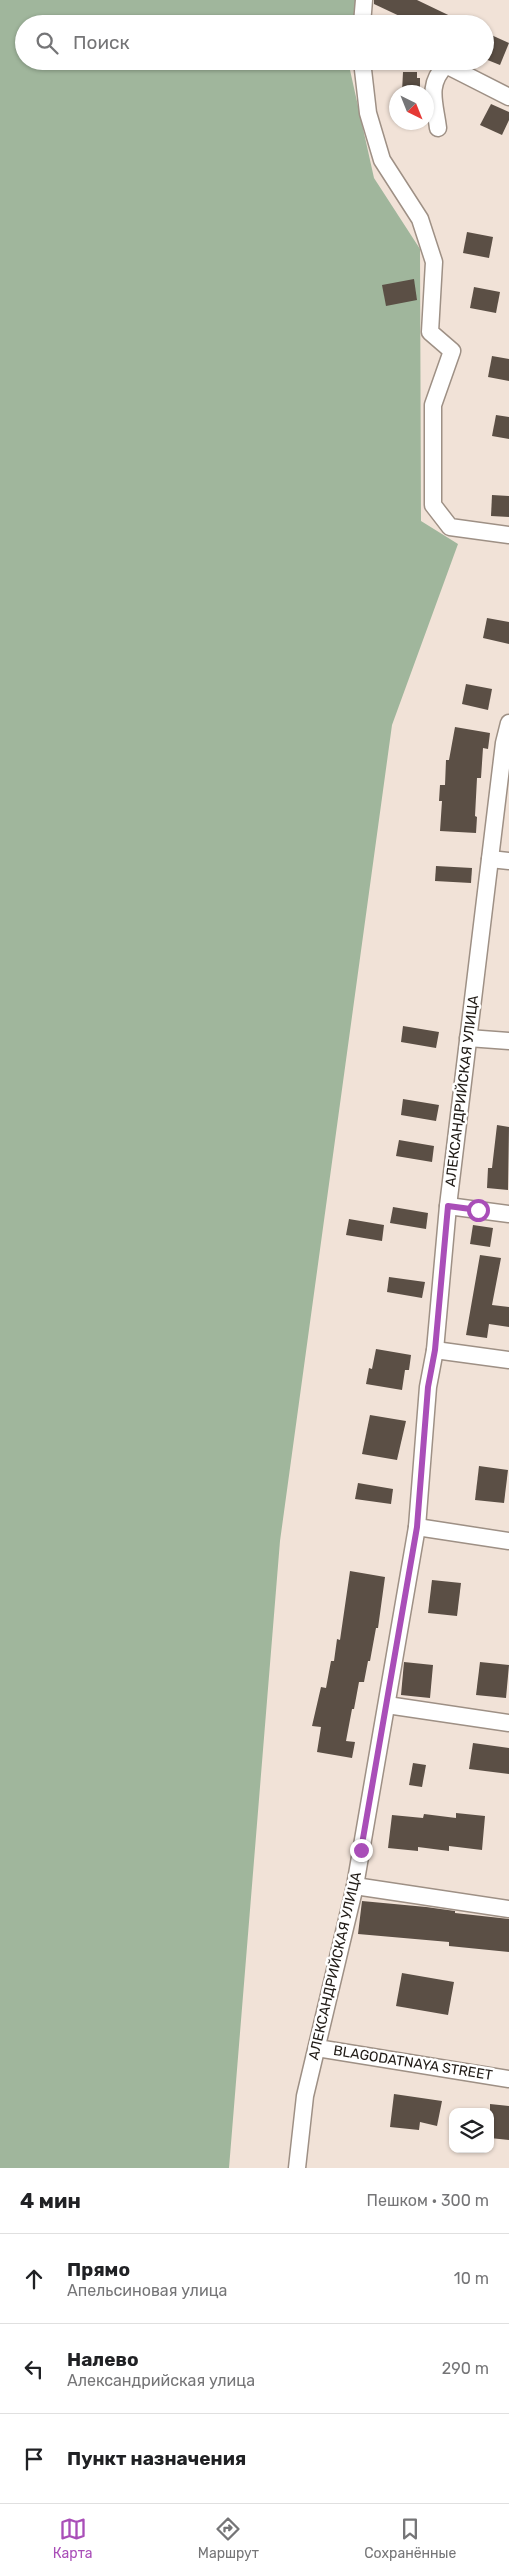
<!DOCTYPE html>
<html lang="ru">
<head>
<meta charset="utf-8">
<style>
	:root { --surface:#fff; --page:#f6f6f6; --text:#202124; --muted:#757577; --line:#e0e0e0; --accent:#a94eb8 }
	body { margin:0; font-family:Rubik,sans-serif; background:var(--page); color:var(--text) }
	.controls { position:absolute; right:15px; bottom:15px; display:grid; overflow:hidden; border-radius:10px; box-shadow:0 1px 4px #0004 }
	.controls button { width:45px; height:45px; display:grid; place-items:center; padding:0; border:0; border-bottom:1px solid var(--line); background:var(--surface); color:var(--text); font:25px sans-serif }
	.compass { position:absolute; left:389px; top:85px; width:45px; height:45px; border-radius:50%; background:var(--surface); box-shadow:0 1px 4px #0004; rotate:137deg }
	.stop { position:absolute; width:15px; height:15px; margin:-11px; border:4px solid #a94eb8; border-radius:50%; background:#fff }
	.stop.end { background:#a94eb8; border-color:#fff; box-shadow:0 1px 5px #0008 }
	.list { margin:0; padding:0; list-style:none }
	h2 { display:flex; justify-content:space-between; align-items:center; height:65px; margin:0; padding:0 20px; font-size:21px }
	h2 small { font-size:16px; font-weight:400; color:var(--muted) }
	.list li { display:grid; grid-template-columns:32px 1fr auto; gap:15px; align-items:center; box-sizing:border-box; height:90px; padding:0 20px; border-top:1px solid var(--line) }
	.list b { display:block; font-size:19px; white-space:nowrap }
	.list p { margin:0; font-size:16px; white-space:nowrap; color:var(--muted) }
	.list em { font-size:16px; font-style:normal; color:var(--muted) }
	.icon { flex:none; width:28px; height:28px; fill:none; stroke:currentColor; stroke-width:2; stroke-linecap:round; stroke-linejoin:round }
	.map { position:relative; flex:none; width:509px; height:2168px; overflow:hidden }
	.search { position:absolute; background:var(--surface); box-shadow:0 1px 4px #0004; left:15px; right:15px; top:15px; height:55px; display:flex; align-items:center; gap:12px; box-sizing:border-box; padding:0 18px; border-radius:28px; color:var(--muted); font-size:19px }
	.sheet { height:335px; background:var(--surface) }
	nav { display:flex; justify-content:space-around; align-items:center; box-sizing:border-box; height:70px; border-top:1px solid var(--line); background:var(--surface); font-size:14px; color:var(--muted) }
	nav a { display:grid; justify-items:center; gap:2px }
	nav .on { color:var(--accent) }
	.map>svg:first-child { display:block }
</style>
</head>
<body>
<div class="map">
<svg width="509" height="2168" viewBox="0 0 509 2168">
	<rect width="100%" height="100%" fill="#f1e2d7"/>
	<polygon fill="#a0b69c" points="0,0 359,0 352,24 24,24 24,61 348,61 374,178 420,249 421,521 458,544 392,725 280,1541 229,2168 0,2168"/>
	<g fill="#5b4f45">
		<polygon points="374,0 417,0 467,24 407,24 408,20 374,4"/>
		<polygon points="489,34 509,43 500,65 485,59 485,42"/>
		<polygon points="403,72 417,72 417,78 420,78 420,92 402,92"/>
		<polygon points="491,104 509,112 509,120 502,135 480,125"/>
		<polygon points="467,232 493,237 489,258 463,253"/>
		<polygon points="414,279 417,300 386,306 382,285"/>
		<polygon points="474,287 500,292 496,313 470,308"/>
		<polygon points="492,356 509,359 509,381 488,377"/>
		<polygon points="496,415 509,417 509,439 492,436"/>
		<polygon points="492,495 509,496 509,517 491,516"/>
		<polygon points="487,618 509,622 509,644 483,638"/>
		<polygon points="466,684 492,689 488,710 462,704"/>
		<polygon points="455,727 490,733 488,749 483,748 481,778 477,778 475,816 477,817 476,833 440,831 442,801 439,801 440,785 445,785 446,760 449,760"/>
		<polygon points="436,866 472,868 471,883 435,881"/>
		<polygon points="403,1026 439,1032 436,1048 401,1042"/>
		<polygon points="403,1099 439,1105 436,1121 401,1115"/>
		<polygon points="497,1125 509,1127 508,1190 487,1188 488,1168 492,1168"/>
		<polygon points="399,1140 434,1146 432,1162 396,1156"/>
		<polygon points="393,1207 428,1213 426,1229 390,1223"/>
		<polygon points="349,1219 384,1225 382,1241 346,1235"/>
		<polygon points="473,1225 493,1228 490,1247 470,1244"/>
		<polygon points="480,1255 501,1258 492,1305 509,1307 509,1327 489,1324 487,1338 466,1335"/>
		<polygon points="389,1277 425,1282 422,1298 387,1292"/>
		<polygon points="376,1349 411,1355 409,1370 405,1370 402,1390 366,1384 369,1368 372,1369"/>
		<polygon points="370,1415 406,1421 397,1460 362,1454"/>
		<polygon points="479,1466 508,1470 504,1503 475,1500"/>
		<polygon points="358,1483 393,1489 391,1504 355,1499"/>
		<polygon points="350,1571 385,1577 378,1628 376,1628 370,1661 368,1661 364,1682 359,1682 354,1709 352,1709 346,1741 355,1742 352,1758 317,1752 321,1727 312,1726 321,1687 326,1688 331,1661 334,1661 337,1639 340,1640"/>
		<polygon points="432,1580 461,1583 457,1616 428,1613"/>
		<polygon points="404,1662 433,1665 430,1698 401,1695"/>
		<polygon points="480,1662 509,1665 506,1698 476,1695"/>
		<polygon points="473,1743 509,1748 509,1774 469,1769"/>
		<polygon points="413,1763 426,1765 422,1787 409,1785"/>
		<polygon points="456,1813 485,1816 482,1850 449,1846 449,1851 418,1847 418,1851 388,1848 392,1815 423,1818 424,1814 456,1818"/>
		<polygon points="362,1901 426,1907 455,1911 455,1913 509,1919 509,1952 449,1946 449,1942 358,1934"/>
		<polygon points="402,1973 454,1982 448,2015 396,2006"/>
		<polygon points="394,2094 442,2101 437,2126 420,2122 419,2130 390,2127"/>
		<polygon points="490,2104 509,2106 509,2140 490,2138"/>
	</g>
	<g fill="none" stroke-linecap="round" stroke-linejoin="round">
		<g stroke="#9e9085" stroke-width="19">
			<g id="street">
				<polyline points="362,24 364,0"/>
				<polyline points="362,61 368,113 382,160 420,219 434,262 430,332 452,351 433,405 433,505 450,527 509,535"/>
				<path d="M438 128C435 103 426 85 446 65L509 97"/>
				<polyline points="490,859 509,861"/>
				<polyline points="468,1038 509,1041"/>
				<polyline points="448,1206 509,1214"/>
				<polyline points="435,1350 509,1360"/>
				<polyline points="417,1527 509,1541"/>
				<polyline points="387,1705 509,1723"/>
				<polyline points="355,1886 509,1909"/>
				<polyline points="317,2048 509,2079"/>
				<polyline points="297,2168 305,2096 355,1886 417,1527 428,1387 435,1350 448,1206 504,743 509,723"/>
			</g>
		</g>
		<use href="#street" stroke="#fff" stroke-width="16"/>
	</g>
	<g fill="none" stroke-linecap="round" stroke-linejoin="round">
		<polyline stroke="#a94eb8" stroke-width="6" points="361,1850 417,1527 428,1387 435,1350 448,1206 478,1210"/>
	</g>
	<g text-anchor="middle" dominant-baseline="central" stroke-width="5" stroke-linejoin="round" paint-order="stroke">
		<g font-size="14" fill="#201b16" stroke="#fff">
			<text transform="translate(462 1091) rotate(-83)">АЛЕКСАНДРИЙСКАЯ УЛИЦА</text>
			<text transform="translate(335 1966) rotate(-77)">АЛЕКСАНДРИЙСКАЯ УЛИЦА</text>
			<text transform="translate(413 2063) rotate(9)">BLAGODATNAYA STREET</text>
		</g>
	</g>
</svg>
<div class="controls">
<button><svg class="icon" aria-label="layers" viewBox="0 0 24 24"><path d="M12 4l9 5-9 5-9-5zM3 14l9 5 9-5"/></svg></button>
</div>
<svg class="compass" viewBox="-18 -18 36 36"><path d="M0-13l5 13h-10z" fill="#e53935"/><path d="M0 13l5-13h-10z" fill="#757577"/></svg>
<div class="stop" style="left:478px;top:1210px"></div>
<div class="stop end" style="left:361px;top:1850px"></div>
<div class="search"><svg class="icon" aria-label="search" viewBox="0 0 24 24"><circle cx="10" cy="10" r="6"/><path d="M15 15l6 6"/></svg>Поиск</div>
</div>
<section class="sheet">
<h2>4 мин<small>Пешком · 300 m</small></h2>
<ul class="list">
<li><svg class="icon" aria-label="ahead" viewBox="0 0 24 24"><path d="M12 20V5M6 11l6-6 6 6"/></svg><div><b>Прямо</b><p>Апельсиновая улица</p></div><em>10 m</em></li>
<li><svg class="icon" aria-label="left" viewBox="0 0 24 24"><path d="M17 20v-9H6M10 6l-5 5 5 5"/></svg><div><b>Налево</b><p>Александрийская улица</p></div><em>290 m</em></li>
<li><svg class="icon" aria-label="arrive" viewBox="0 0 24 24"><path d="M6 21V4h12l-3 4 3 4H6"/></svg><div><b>Пункт назначения</b></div></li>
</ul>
</section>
<nav>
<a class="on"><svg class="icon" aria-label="map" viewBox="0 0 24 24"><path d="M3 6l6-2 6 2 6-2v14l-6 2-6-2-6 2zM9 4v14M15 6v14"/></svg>Карта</a>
<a><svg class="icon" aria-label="directions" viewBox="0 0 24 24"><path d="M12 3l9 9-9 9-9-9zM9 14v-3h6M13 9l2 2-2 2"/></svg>Маршрут</a>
<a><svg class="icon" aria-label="saved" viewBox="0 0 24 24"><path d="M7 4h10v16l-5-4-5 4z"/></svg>Сохранённые</a>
</nav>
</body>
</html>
